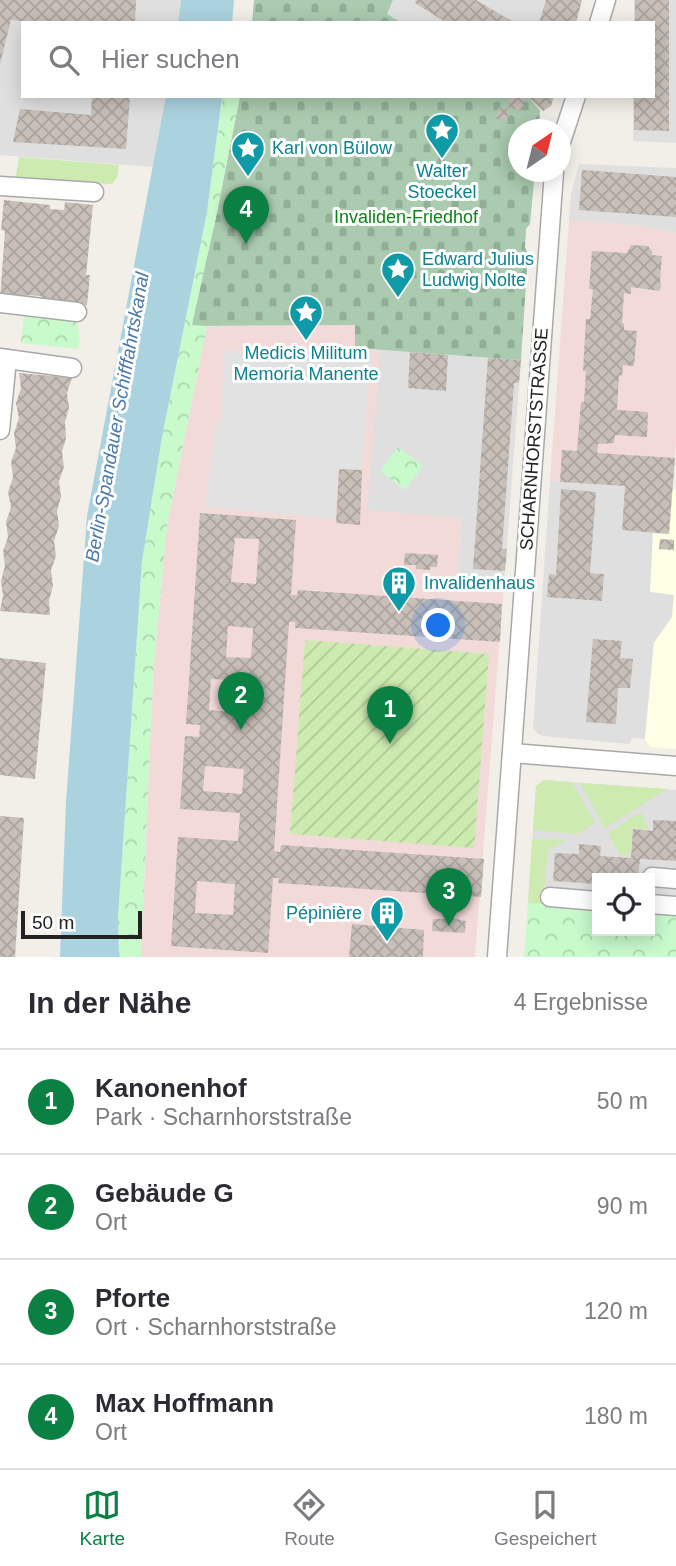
<!DOCTYPE html>
<html lang="de">
<head>
<meta charset="utf-8">
<style>
	:root { --surface:#fff; --page:#f7f7f7; --text:#2b2b33; --muted:#7c7c81; --line:#e1e1e2; --accent:#0b8043 }
	body { margin:0; font-family:Helvetica,sans-serif; background:var(--page); color:var(--text) }
	.controls { position:absolute; right:21px; bottom:21px; display:grid; overflow:hidden; border-radius:0px; box-shadow:0 4px 18px #0003 }
	.controls button { width:63px; height:63px; display:grid; place-items:center; padding:0; border:0; border-bottom:2px solid var(--line); background:var(--surface); color:var(--text); font:35px sans-serif }
	.compass { position:absolute; left:508px; top:119px; width:63px; height:63px; border-radius:50%; background:var(--surface); box-shadow:0 4px 18px #0003; rotate:35deg }
	.scale { position:absolute; left:21px; bottom:18px; width:121px; box-sizing:border-box; padding-left:7px; border:4px solid #222; border-top:0; font-size:19px; line-height:24px; white-space:nowrap; color:#222; -webkit-text-stroke:5px #fff; paint-order:stroke }
	.you { position:absolute; left:439px; top:626px; width:24px; height:24px; margin:-18px; border:5px solid #fff; border-radius:50%; background:#1a73e8; box-shadow:0 0 0 10px #1a73e833 }
	.badge { display:grid; place-items:center; width:46px; height:46px; border-radius:50%; background:var(--accent); color:#fff; font-size:23px; font-weight:700 }
	.pin { position:absolute; translate:-50% -58px; filter:drop-shadow(0 2px 4px #0008) }
	.pin::after { content:''; position:absolute; top:37px; width:24px; height:21px; background:inherit; clip-path:polygon(0 0,100% 0,50% 100%) }
	.list { margin:0; padding:0; list-style:none }
	h2 { display:flex; justify-content:space-between; align-items:center; height:91px; margin:0; padding:0 28px; font-size:30px }
	h2 small { font-size:23px; font-weight:400; color:var(--muted) }
	.list li { display:grid; grid-template-columns:46px 1fr auto; gap:21px; align-items:center; box-sizing:border-box; height:105px; padding:0 28px; border-top:2px solid var(--line) }
	.list b { display:block; font-size:26px; white-space:nowrap }
	.list p { margin:0; font-size:23px; white-space:nowrap; color:var(--muted) }
	.list em { font-size:23px; font-style:normal; color:var(--muted) }
	.icon { flex:none; width:38px; height:38px; fill:none; stroke:currentColor; stroke-width:2; stroke-linecap:round; stroke-linejoin:round }
	.map { position:relative; flex:none; width:676px; height:957px; overflow:hidden }
	.search { position:absolute; background:var(--surface); box-shadow:0 4px 18px #0003; left:21px; right:21px; top:21px; height:77px; display:flex; align-items:center; gap:18px; box-sizing:border-box; padding:0 24px; border-radius:0px; color:var(--muted); font-size:26px }
	.sheet { height:511px; background:var(--surface) }
	nav { display:flex; justify-content:space-around; align-items:center; box-sizing:border-box; height:98px; border-top:2px solid var(--line); background:var(--surface); font-size:19px; color:var(--muted) }
	nav a { display:grid; justify-items:center; gap:4px }
	nav .on { color:var(--accent) }
	.map>svg:first-child { display:block }
</style>
</head>
<body>
<div class="map">
<svg width="676" height="957" viewBox="0 0 676 957">
	<defs>
		<pattern id="cemetery-stones" width="16" height="16" patternUnits="userSpaceOnUse" patternTransform="scale(1.75)"><rect width="16" height="16" fill="#aacbaf"/><path d="M2 7V4a2 2 0 0 1 4 0v3zM10 15v-3a2 2 0 0 1 4 0v3z" fill="#92ae96"/></pattern>
		<pattern id="park-crowns" width="20" height="18" patternUnits="userSpaceOnUse" patternTransform="scale(1.75)"><rect width="20" height="18" fill="#c8facc"/><path d="M2 6a3 3 0 1 1 6 0M12 15a3 3 0 1 1 6 0" fill="none" stroke="#acd6af"/></pattern>
		<pattern id="garden-furrows" width="10" height="10" patternUnits="userSpaceOnUse" patternTransform="scale(1.75)"><rect width="10" height="10" fill="#cdebb0"/><path d="M-1 1l2-2M0 10L10 0M9 11l2-2" fill="none" stroke="#b0c997"/></pattern>
		<pattern id="building-cross-hatch" width="8" height="8" patternUnits="userSpaceOnUse" patternTransform="scale(1.75)"><rect width="8" height="8" fill="#c7bfb8"/><path d="M0 0l8 8M0 8l8-8" fill="none" stroke="#aba49e"/></pattern>
	</defs>
	<rect width="100%" height="100%" fill="#f2efe9"/>
	<g fill="#e0dfdf">
		<polygon points="0,0 181,0 178,23 23,23 23,96 166,96 153,167 0,155"/>
		<polygon points="393,0 582,0 576,23 402,23 387,14"/>
		<polygon points="634,0 676,0 676,143 633,141 633,96 653,96 653,23 634,23"/>
		<polygon points="579,164 676,168 676,233 636,225 569,220 571,194"/>
		<polygon points="380,350 521,360 504,584 457,581 461,518 366,511"/>
		<polygon points="550,481 672,490 669,534 653,533 674,595 672,617 654,643 645,739 632,738 629,744 543,736 538,734 533,728"/>
		<polygon points="544,780 676,790 676,913 650,911 650,878 597,878 597,908 528,903 536,786"/>
	</g>
	<g fill="#f2dad9">
		<polygon points="569,220 636,225 676,233 676,440 672,490 550,481"/>
		<polygon points="356,325 355,348 380,350 367,510 461,518 457,580 504,584 475,957 141,957 153,675 167,526 207,326"/>
	</g>
	<polygon fill="#ffffe5" points="672,490 676,490 676,749 650,747 645,739 654,643 672,617 674,595 650,592 653,533 669,534"/>
	<g fill="#cdebb0">
		<polygon points="19,157 119,165 117,178 112,184 15,180"/>
		<polygon points="544,780 572,782 595,823 577,834 533,830 536,786"/>
		<polygon points="580,783 667,789 605,828"/>
		<polygon points="641,812 649,829 632,828 630,856 620,855 608,833"/>
		<polygon points="532,839 566,840 548,850 543,904 528,903"/>
	</g>
	<g fill="url(#cemetery-stones)">
		<polygon points="254,0 393,0 387,14 402,23 252,23"/>
		<polygon points="240,96 527,96 540,110 539,129 518,130 518,172 535,172 530,224 526,229 525,248 528,253 521,360 355,348 355,325 191,326 216,217"/>
	</g>
	<g fill="url(#park-crowns)">
		<polygon points="222,96 240,96 216,217 192,325 207,326 167,526 153,675 141,957 119,957 118,917 142,561 162,437 207,212"/>
		<polygon points="24,315 77,321 80,340 78,349 21,343"/>
		<polygon points="398,447 423,466 405,490 380,471"/>
		<polygon points="528,903 597,908 597,931 650,931 650,911 676,913 676,957 524,957"/>
	</g>
	<polygon fill="url(#garden-furrows)" points="305,640 489,654 474,848 290,834"/>
	<polygon fill="#e2e2e2" points="304,350 372,353 361,470 339,469 335,519 205,507 216,424 222,420 223,351"/>
	<g fill="#aad3df">
		<polygon points="181,0 234,0 232,23 178,23"/>
		<polygon points="166,96 222,96 207,212 162,437 142,561 118,917 119,957 60,957 66,802 87,516"/>
	</g>
	<g fill="url(#building-cross-hatch)" fill-rule="evenodd">
		<polygon points="0,0 136,0 135,23 39,23 11,20 0,64"/>
		<polygon points="416,0 476,0 515,23 447,23 415,3"/>
		<polygon points="546,0 582,0 576,23 539,23"/>
		<polygon points="635,0 669,0 669,131 634,130 634,96 653,96 653,23 635,23"/>
		<polygon points="92,96 130,96 126,149 13,142 20,109 91,115"/>
		<polygon points="502,96 526,96 522,111 507,107 510,101"/>
		<polygon points="527,96 554,96 551,106 543,111"/>
		<polygon points="498,108 509,109 507,120 496,119"/>
		<polygon points="582,170 676,177 676,217 579,210"/>
		<polygon points="4,200 50,205 50,209 64,210 65,202 93,205 86,275 90,275 87,305 40,301 41,296 26,295 25,302 0,300 5,231 1,230"/>
		<polygon points="631,245 648,246 652,251 652,255 662,256 660,280 661,288 659,291 631,287 631,294 624,293 622,323 624,323 624,330 637,331 634,366 623,365 622,376 619,375 617,410 648,412 647,437 615,435 614,443 598,444 597,453 675,458 669,534 622,530 625,486 560,482 562,450 577,451 581,402 584,402 586,371 583,371 586,319 590,319 593,289 589,289 592,251 627,253"/>
		<polygon points="410,352 448,355 446,391 408,388"/>
		<polygon points="488,358 521,360 519,383 514,383 502,549 507,549 505,571 473,569"/>
		<polygon points="19,373 72,378 67,393 69,408 65,422 66,438 62,452 64,467 59,481 61,497 57,511 59,526 54,541 56,556 51,570 53,586 49,600 50,615 0,611 3,596 1,581 5,566 3,551 8,537 6,522 11,507 8,492 13,477 11,462 16,448 14,433 19,418 16,403 21,388"/>
		<polygon points="339,469 362,470 360,525 336,523"/>
		<polygon points="561,489 596,492 590,573 604,574 602,601 547,597 549,574 556,575"/>
		<path d="M200 513 296 520 291 595H297L298 590 502 604 500 642 295 628V622H289L274 851 280 852 281 845 484 859 481 897 278 883 279 878H273L268 953 171 946 178 837 238 841 240 813 180 809 185 736 199 737 200 725 186 724ZM235 538 259 539 256 584 231 582ZM228 626 253 628 251 658 226 657ZM211 679 232 680 230 712 209 710ZM205 766 244 769 242 794 203 791ZM197 881 235 884 233 915 195 913Z"/>
		<polygon points="660,539 674,540 674,550 659,549"/>
		<polygon points="405,553 438,555 437,567 430,567 430,570 416,569 416,565 404,565"/>
		<polygon points="593,639 622,641 620,658 633,659 630,688 618,688 616,724 586,722"/>
		<polygon points="0,658 46,663 35,779 0,775"/>
		<polygon points="0,816 24,818 15,957 0,957"/>
		<polygon points="653,820 676,821 676,861 640,859 638,878 597,878 597,884 553,881 555,853 579,854 579,844 601,846 600,856 631,858 633,829 653,831"/>
		<polygon points="445,917 466,921 465,933 432,931 433,919 445,919"/>
		<polygon points="352,924 424,930 423,957 349,957"/>
	</g>
	<g fill="none" stroke-linecap="round" stroke-linejoin="round">
		<g stroke="#a9a9a9" stroke-width="21">
			<g id="minor">
				<polyline points="599,23 606,0"/>
				<polyline points="560,145 576,96"/>
				<polyline points="0,186 94,192"/>
				<polyline points="0,303 77,312"/>
				<polyline points="0,358 72,368"/>
				<polyline points="0,430 7,359"/>
				<polyline points="512,753 676,766"/>
				<polyline points="652,877 676,879"/>
				<polyline points="550,897 597,901"/>
				<polyline points="650,904 676,906"/>
				<polyline points="497,957 554,172"/>
			</g>
		</g>
		<use href="#minor" stroke="#fff" stroke-width="18"/>
	</g>
	<defs>
		<g id="sight-pin" transform="scale(1.75)"><path d="M0 17L-7.5 6A9.5 9.5 0 1 1 7.5 6Z" fill="#0f9aa8" stroke="#fff"/><path d="M0-6L1.8-2.2L6-1.7L2.9 1.2L3.7 5.4L0 3.3L-3.7 5.4L-2.9 1.2L-6-1.7L-1.8-2.2Z" fill="#fff"/></g>
		<g id="building-pin" transform="scale(1.75)"><path d="M0 17L-7.5 6A9.5 9.5 0 1 1 7.5 6Z" fill="#0f9aa8" stroke="#fff"/><path d="M-4-6H4V6H1V3H-1V6H-4ZM-2.5-4.3h1.7v1.8h-1.7ZM.8-4.3h1.7v1.8H.8ZM-2.5-1h1.7V.8h-1.7ZM.8-1h1.7V.8H.8Z" fill="#fff"/></g>
	</defs>
	<g fill-rule="evenodd">
		<use href="#sight-pin" x="442" y="130"/>
		<use href="#sight-pin" x="248" y="148"/>
		<use href="#sight-pin" x="398" y="269"/>
		<use href="#sight-pin" x="306" y="312"/>
		<use href="#building-pin" x="399" y="583"/>
		<use href="#building-pin" x="387" y="913"/>
	</g>
	<g text-anchor="middle" dominant-baseline="central" stroke-width="6" stroke-linejoin="round" paint-order="stroke">
		<g font-size="18" fill="#0d838f" stroke="#fff" text-anchor="start">
			<text x="272" y="148">Karl von Bülow</text>
			<text x="442" y="171" text-anchor="middle">Walter<tspan x="442" dy="21">Stoeckel</tspan></text>
			<text x="422" y="259">Edward Julius<tspan x="422" dy="21">Ludwig Nolte</tspan></text>
			<text x="306" y="353" text-anchor="middle">Medicis Militum<tspan x="306" dy="21">Memoria Manente</tspan></text>
			<text x="424" y="583">Invalidenhaus</text>
			<text x="362" y="913" text-anchor="end">Pépinière</text>
		</g>
		<g font-size="18" fill="#0c8416" stroke="#fff">
			<text x="406" y="217">Invaliden-Friedhof</text>
		</g>
		<g font-size="18" fill="#222" stroke="#fff">
			<text transform="translate(534 439) rotate(-86)">SCHARNHORSTSTRASSE</text>
		</g>
		<g font-size="19" font-style="italic" fill="#4a7aab" stroke="#fff">
			<text transform="translate(117 417) rotate(-80)">Berlin-Spandauer Schifffahrtskanal</text>
		</g>
	</g>
</svg>
<div class="controls">
<button><svg class="icon" aria-label="locate" viewBox="0 0 24 24"><circle cx="12" cy="12" r="6"/><path d="M12 2v4M12 18v4M2 12h4M18 12h4"/></svg></button>
</div>
<svg class="compass" viewBox="-18 -18 36 36"><path d="M0-13l5 13h-10z" fill="#e53935"/><path d="M0 13l5-13h-10z" fill="#7c7c81"/></svg>
<div class="scale">50 m</div>
<div class="you"></div>
<div class="pin badge" style="left:390px;top:744px">1</div>
<div class="pin badge" style="left:241px;top:730px">2</div>
<div class="pin badge" style="left:449px;top:926px">3</div>
<div class="pin badge" style="left:246px;top:244px">4</div>
<div class="search"><svg class="icon" aria-label="search" viewBox="0 0 24 24"><circle cx="10" cy="10" r="6"/><path d="M15 15l6 6"/></svg>Hier suchen</div>
</div>
<section class="sheet">
<h2>In der Nähe<small>4 Ergebnisse</small></h2>
<ul class="list">
<li><span class="badge">1</span><div><b>Kanonenhof</b><p>Park · Scharnhorststraße</p></div><em>50 m</em></li>
<li><span class="badge">2</span><div><b>Gebäude G</b><p>Ort</p></div><em>90 m</em></li>
<li><span class="badge">3</span><div><b>Pforte</b><p>Ort · Scharnhorststraße</p></div><em>120 m</em></li>
<li><span class="badge">4</span><div><b>Max Hoffmann</b><p>Ort</p></div><em>180 m</em></li>
</ul>
</section>
<nav>
<a class="on"><svg class="icon" aria-label="map" viewBox="0 0 24 24"><path d="M3 6l6-2 6 2 6-2v14l-6 2-6-2-6 2zM9 4v14M15 6v14"/></svg>Karte</a>
<a><svg class="icon" aria-label="directions" viewBox="0 0 24 24"><path d="M12 3l9 9-9 9-9-9zM9 14v-3h6M13 9l2 2-2 2"/></svg>Route</a>
<a><svg class="icon" aria-label="saved" viewBox="0 0 24 24"><path d="M7 4h10v16l-5-4-5 4z"/></svg>Gespeichert</a>
</nav>
</body>
</html>
